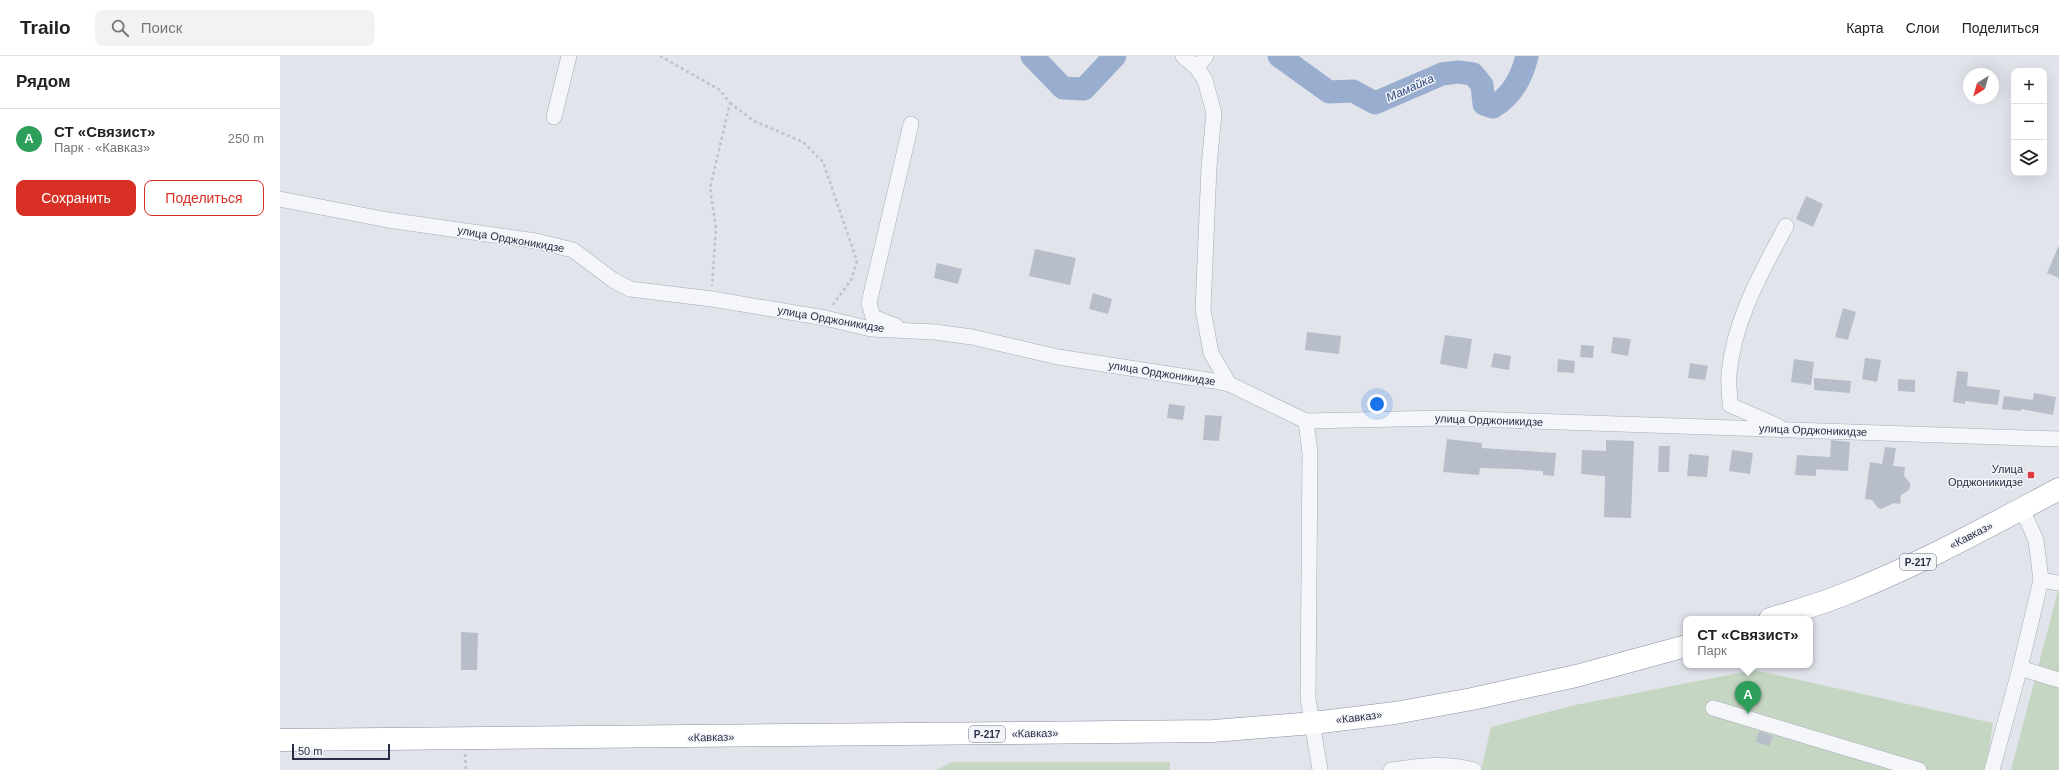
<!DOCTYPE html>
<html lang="ru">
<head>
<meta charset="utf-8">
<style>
	:root { --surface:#fff; --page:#f2f2f2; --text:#222; --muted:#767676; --line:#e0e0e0; --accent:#d93025 }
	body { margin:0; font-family:Helvetica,sans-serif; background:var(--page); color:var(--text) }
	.controls { position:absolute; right:12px; top:12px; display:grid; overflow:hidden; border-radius:8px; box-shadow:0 4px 16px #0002 }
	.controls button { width:36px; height:36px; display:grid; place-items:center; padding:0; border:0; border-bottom:1px solid var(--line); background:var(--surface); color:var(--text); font:20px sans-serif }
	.compass { position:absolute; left:1683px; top:12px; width:36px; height:36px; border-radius:50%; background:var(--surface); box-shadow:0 4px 16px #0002; rotate:217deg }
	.scale { position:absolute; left:12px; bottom:10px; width:98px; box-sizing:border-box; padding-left:4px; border:2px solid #282f45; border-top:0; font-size:11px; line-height:14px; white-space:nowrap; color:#282f45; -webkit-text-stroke:3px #f2f4f8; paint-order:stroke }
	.you { position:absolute; left:1097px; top:348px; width:14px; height:14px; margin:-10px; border:3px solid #fff; border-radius:50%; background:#1a73e8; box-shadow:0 0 0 6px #1a73e833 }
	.badge { display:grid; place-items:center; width:26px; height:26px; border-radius:50%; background:var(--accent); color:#fff; font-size:13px; font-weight:700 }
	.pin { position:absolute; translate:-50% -33px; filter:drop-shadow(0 1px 2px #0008) }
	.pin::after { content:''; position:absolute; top:21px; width:14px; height:12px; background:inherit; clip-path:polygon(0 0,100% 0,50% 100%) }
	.popup { position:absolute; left:1403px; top:560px; width:130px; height:52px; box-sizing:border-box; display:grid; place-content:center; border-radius:8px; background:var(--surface); filter:drop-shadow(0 1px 3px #0005); font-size:13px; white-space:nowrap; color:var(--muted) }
	.popup b { font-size:15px; color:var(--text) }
	.popup::after { content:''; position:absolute; left:50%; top:100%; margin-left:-8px; border:8px solid transparent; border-top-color:var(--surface) }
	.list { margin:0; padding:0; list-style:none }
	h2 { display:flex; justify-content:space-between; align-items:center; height:52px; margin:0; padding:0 16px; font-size:17px }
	h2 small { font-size:13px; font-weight:400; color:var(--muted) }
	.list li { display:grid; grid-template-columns:26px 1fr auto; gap:12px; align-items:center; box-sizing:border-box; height:60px; padding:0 16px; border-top:1px solid var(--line) }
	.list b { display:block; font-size:15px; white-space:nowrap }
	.list p { margin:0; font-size:13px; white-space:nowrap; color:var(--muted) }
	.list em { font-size:13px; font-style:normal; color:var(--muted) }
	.actions { display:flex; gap:8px; padding:12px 16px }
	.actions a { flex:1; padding:9px 0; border:1px solid var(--accent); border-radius:8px; text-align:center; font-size:14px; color:var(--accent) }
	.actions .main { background:var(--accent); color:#fff }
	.icon { flex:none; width:22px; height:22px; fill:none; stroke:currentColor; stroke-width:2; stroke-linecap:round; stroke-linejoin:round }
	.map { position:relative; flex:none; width:1779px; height:714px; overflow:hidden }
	header { display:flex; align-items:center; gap:24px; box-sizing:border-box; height:56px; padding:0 20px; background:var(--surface); border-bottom:1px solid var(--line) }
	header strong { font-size:19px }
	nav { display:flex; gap:22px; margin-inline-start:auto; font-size:14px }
	.search { width:280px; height:36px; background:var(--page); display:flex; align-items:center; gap:10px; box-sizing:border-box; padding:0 14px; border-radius:8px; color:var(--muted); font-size:15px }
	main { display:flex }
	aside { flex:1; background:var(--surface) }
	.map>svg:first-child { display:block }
</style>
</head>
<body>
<header>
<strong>Trailo</strong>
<div class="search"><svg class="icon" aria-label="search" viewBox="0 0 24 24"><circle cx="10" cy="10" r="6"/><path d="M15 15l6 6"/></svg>Поиск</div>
<nav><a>Карта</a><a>Слои</a><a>Поделиться</a></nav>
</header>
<main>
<aside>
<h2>Рядом<small></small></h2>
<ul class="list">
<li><span class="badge" style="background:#2e9e5b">A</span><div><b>СТ «Связист»</b><p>Парк · «Кавказ»</p></div><em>250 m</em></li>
</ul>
<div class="actions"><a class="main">Сохранить</a><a>Поделиться</a></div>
</aside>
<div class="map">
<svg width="1779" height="714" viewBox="0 0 1779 714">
	<rect width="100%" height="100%" fill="#e2e4ec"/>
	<g fill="#c5d6c2">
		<polygon points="1779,531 1779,714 1731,714"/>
		<polygon points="1474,614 1713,667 1706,714 1201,714 1211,671 1295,649"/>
		<polygon points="673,706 890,706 890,714 656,714"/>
	</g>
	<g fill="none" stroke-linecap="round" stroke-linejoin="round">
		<g stroke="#99adcf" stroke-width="23">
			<polyline points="752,0 783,32 804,33 835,0"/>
			<path d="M999 0 1049 36 1073 35 1095 47 1162 18 1178 16 1193 18 1202 29 1204 48 1213 51C1232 40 1242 21 1247 0"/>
		</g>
	</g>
	<g fill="#b8bdca">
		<polygon points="1526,140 1543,148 1533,171 1516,163"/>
		<polygon points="1779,189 1779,222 1767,217"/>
		<polygon points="755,193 796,202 790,229 749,220"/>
		<polygon points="657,207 682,213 678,228 654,222"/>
		<polygon points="813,237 832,243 828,258 809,253"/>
		<polygon points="1563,252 1576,256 1568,284 1555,281"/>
		<polygon points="1027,276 1061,280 1059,298 1025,294"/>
		<polygon points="1165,279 1192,283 1187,313 1160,308"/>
		<polygon points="1333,281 1351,283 1348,300 1331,297"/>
		<polygon points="1301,289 1314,290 1313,302 1300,301"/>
		<polygon points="1214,297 1231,300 1229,314 1211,311"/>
		<polygon points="1585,302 1601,304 1597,326 1582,323"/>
		<polygon points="1278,303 1295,305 1294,317 1277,316"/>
		<polygon points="1514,303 1534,306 1531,329 1511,326"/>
		<polygon points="1410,307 1428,310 1425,324 1408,322"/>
		<polygon points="1677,315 1688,316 1687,330 1720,334 1718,349 1685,345 1685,348 1673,346"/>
		<polygon points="1534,322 1571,325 1570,337 1534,334"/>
		<polygon points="1618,323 1635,324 1635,336 1618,335"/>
		<polygon points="1754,337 1776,341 1773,359 1741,353 1741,355 1722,353 1724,340 1753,344"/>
		<polygon points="889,348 905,350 903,364 887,362"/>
		<polygon points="925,359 942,360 939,385 923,384"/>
		<polygon points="1167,383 1202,387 1202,392 1276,397 1274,420 1263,419 1263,415 1235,413 1200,412 1199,419 1163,416"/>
		<polygon points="1326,384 1354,385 1351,462 1324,461 1325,420 1301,418 1302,394 1326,395"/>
		<polygon points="1551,384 1570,386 1568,415 1536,413 1536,420 1515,419 1517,399 1550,401"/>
		<polygon points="1379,390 1390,390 1389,416 1378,416"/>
		<polygon points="1605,391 1616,392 1613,410 1625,411 1624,420 1630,427 1630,430 1629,434 1621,439 1620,448 1614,447 1601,453 1598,452 1592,444 1585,443 1590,406 1602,408"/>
		<polygon points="1452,394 1473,397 1470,418 1449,415"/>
		<polygon points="1409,398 1429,400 1427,421 1407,420"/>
		<polygon points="181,576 198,577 197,614 181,614"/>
		<polygon points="1479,675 1493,680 1489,690 1476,686"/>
	</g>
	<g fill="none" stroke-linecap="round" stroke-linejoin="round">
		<g stroke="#a6aab7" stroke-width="16">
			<g id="minor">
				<polyline points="903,0 917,12 925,24 934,57 929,111 923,253 931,297 949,328"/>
				<polyline points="917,12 926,0"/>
				<polyline points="274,61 289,0"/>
				<polyline points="0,143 108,164 256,185 293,194 333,224 350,233 432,243 545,262 591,273 655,276 692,281 778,301 934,325 949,328 1026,365 1165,362 1779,383"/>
				<polyline points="616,270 593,261 589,247 631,68"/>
				<polyline points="1026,365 1030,397 1028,642 1040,714"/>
				<path d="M1498 370 1450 349C1450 339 1448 328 1449 318 1454 264 1481 217 1506 170"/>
				<polyline points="1761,524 1779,527"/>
				<polyline points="1740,612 1779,624"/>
				<polyline points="1433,652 1639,714"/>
				<path d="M1111 714C1139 710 1166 706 1194 714"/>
				<polyline points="1712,714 1740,612 1761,524 1756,484 1742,453"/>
			</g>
		</g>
		<g stroke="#878fa4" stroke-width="23">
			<g id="highway">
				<path d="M1490 563C1515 555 1541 548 1565 538 1639 509 1709 470 1779 433"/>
				<polyline points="0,684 933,675 1033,667 1115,657 1192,643 1296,620 1406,590"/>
			</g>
		</g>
		<g stroke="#c0c2ca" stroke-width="2.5" stroke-dasharray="3 3" stroke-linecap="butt">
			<polyline points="380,0 440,34 450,47 430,132 436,172 432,230"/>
			<polyline points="450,47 474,65 523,86 543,106 577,205 571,224 552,250"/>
			<polyline points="185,698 186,714"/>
		</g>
		<use href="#minor" stroke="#f5f6f9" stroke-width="15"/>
		<use href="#highway" stroke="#fff" stroke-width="22"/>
	</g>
	<rect fill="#dc3c42" stroke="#f2f4f8" stroke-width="1.5" x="1747" y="415" width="8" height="8" rx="2"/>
	<g text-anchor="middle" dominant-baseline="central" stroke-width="3" stroke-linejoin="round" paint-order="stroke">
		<g fill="#f2f4f8" stroke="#656a7b" stroke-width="1">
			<rect x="1620" y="498" width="36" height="16" rx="3"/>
			<rect x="689" y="670" width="36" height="16" rx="3"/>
		</g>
		<g font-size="10" font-weight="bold" fill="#282f45">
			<text x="1638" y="506">Р-217</text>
			<text x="707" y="678">Р-217</text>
		</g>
		<g font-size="11" fill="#282f45" stroke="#f2f4f8">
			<text transform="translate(231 183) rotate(10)">улица Орджоникидзе</text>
			<text transform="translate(551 263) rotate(10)">улица Орджоникидзе</text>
			<text transform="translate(882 317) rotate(9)">улица Орджоникидзе</text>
			<text transform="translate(1209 364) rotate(2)">улица Орджоникидзе</text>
			<text transform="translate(1533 374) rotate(2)">улица Орджоникидзе</text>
			<text transform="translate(1691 479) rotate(-27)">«Кавказ»</text>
			<text transform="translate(1079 661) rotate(-7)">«Кавказ»</text>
			<text transform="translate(755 677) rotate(-1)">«Кавказ»</text>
			<text transform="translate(431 681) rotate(-1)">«Кавказ»</text>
		</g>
		<g font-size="11" fill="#282f45" stroke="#f2f4f8" text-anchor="end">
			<text x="1743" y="413">Улица<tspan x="1743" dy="13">Орджоникидзе</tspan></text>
		</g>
		<g font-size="12" font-style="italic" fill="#2e497e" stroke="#f2f4f8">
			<text transform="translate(1130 32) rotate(-24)">Мамайка</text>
		</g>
	</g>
</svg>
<div class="controls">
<button>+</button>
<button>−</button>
<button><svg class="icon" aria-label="layers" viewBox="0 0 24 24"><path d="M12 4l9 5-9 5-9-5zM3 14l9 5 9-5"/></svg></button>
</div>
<svg class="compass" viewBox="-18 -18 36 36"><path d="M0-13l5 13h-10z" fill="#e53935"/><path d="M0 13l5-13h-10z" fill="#767676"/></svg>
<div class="scale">50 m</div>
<div class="you"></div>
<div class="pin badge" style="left:1468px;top:658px;background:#2e9e5b">A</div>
<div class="popup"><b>СТ «Связист»</b>Парк</div>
</div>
</main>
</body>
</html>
